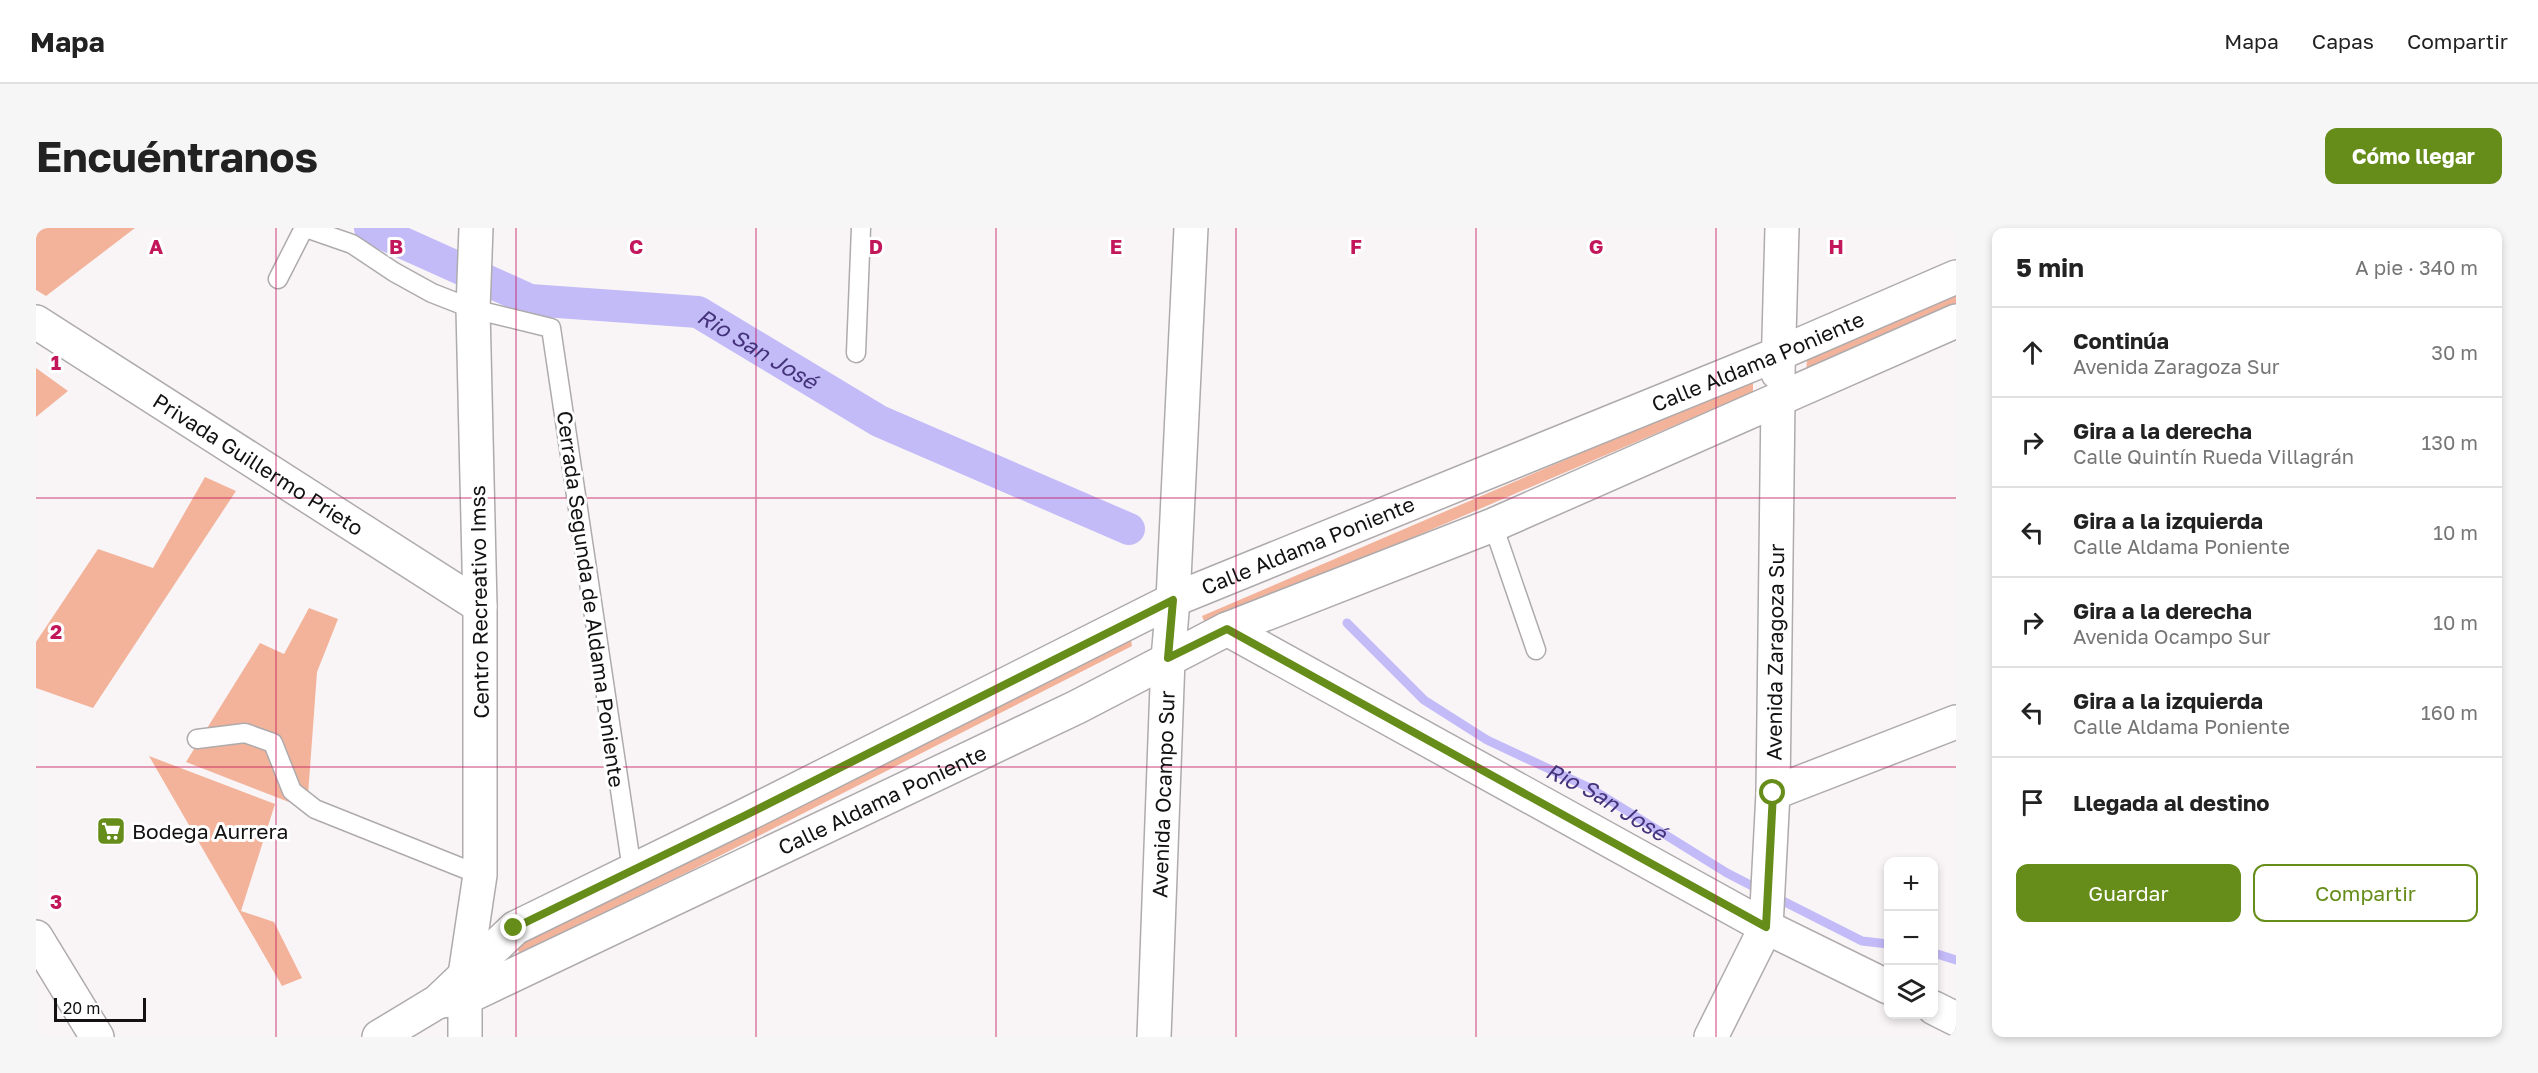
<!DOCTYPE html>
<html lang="es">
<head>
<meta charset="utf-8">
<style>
	:root { --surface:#fff; --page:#f6f6f6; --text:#222; --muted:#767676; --line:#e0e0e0; --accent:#668d19 }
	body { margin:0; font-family:"Golos Text",sans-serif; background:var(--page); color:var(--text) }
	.controls { position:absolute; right:18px; bottom:18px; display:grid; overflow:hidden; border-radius:12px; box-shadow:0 3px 9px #0003 }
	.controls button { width:54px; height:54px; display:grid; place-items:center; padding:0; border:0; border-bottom:2px solid var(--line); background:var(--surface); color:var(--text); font:30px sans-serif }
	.scale { position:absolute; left:18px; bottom:15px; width:92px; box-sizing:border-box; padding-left:6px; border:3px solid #131112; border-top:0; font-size:16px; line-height:21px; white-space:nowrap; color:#131112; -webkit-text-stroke:4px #fff; paint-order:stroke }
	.stop { position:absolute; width:18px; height:18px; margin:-14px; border:4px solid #668d19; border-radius:50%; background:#fff }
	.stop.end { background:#668d19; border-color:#fff; box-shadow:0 2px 6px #0008 }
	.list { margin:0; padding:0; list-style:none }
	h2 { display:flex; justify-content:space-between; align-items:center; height:78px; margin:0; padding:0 24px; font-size:26px }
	h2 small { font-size:20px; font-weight:400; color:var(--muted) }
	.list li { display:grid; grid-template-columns:39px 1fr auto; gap:18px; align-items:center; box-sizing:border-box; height:90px; padding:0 24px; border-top:2px solid var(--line) }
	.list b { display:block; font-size:22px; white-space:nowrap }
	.list p { margin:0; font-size:20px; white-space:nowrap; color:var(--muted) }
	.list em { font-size:20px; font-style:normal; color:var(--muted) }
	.actions { display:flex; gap:12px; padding:18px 24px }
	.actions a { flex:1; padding:14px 0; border:2px solid var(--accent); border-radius:12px; text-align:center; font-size:21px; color:var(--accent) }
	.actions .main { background:var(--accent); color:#fff }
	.icon { flex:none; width:33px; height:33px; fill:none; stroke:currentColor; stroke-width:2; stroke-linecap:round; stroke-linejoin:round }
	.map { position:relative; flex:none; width:1920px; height:809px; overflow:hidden; border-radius:12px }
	header { display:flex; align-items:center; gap:36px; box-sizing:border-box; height:84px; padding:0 30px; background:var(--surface); border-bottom:2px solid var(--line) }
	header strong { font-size:28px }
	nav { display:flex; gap:33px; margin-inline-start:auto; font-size:21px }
	.intro { display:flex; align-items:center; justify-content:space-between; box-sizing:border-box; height:144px; padding:0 36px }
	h1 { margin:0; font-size:42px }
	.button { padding:15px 27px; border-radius:12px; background:var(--accent); color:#fff; font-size:21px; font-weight:700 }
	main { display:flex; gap:36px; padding:0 36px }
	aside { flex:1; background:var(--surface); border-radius:12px; box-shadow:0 3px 9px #0003 }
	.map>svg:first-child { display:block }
</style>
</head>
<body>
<header>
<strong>Mapa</strong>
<nav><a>Mapa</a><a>Capas</a><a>Compartir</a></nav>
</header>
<div class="intro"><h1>Encuéntranos</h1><a class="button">Cómo llegar</a></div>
<main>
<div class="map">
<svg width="1920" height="809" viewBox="0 0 1920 809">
	<rect width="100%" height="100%" fill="#f9f5f7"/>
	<g fill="#f2b39a">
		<polygon points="0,0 99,0 10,68 0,62"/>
		<polygon points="1920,67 1920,79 1770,145 1771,132"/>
		<polygon points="0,140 32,163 0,189"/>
		<polygon points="1717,151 1717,164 1170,398 1166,388"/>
		<polygon points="169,249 200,263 57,480 0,460 0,414 62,321 117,340"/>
		<polygon points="273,380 302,391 281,444 271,581 150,534 224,415 248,426"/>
		<polygon points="1094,406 1096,418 654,643 484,725 478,717"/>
		<polygon points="113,528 239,576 205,683 238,694 266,750 246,758"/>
	</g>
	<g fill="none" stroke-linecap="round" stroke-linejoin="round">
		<g stroke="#c3baf8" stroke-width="9">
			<path id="s1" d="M1311 395 1388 472 1451 512 1554 560 1691 645 1724 662"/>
			<polyline points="1737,668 1826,713 1852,716"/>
			<polyline points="1898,725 1920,732"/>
		</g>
		<path stroke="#c3baf8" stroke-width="32" id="s2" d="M334 0 494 72 662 84 843 193 1093 301"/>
		<g stroke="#afabad" stroke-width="21">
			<g id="lane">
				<polyline points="270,0 316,16 358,44 396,65 437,81 515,100 596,642"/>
				<polyline points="242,51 268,0"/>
				<polyline points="820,125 825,0"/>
				<polyline points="1457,297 1500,422"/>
				<polyline points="161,511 209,505 237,515 256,563 279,581 444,647"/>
			</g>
		</g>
		<g stroke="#afabad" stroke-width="36">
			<g id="street">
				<path id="s3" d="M0 94 444 378"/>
				<polyline points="1191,401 1730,699 1852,759"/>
				<polyline points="1737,565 1920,494"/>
				<polyline points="0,709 61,809"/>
				<polyline points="1898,780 1920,791"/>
				<polyline points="429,809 429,747 444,647 444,378 437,81 440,0"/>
				<path id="s4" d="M1118 809 1132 431"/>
				<path id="s5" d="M1675 809 1730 699 1737 565 1742 171"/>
			</g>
		</g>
		<g stroke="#afabad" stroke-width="36">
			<g id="secondary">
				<polyline points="1742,145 1746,0"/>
				<polyline points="1132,431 1137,372 1155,0"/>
				<path id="s6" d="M407 773 429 770 1041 479 1191 401 1457 297 1920 93"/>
				<path id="s7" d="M343 809 401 774 479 700 708 588 1137 372 1742 126 1920 49"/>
			</g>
		</g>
		<use href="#lane" stroke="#fff" stroke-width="18"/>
		<use href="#street" stroke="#fff" stroke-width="33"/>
		<use href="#secondary" stroke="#fff" stroke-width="33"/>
	</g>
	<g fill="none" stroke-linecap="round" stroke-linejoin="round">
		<polyline stroke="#668d19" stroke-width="8" points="478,700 708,588 1137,372 1132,430 1191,401 1730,699 1737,565"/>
	</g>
	<path fill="none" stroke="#c2185b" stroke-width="1.5" stroke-opacity="0.55" d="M240 0V809M480 0V809M720 0V809M960 0V809M1200 0V809M1440 0V809M1680 0V809M0 270H1920M0 539H1920"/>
	<defs>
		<g id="supermarket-square" transform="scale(1.5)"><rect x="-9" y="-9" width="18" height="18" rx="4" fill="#668d19" stroke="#fff"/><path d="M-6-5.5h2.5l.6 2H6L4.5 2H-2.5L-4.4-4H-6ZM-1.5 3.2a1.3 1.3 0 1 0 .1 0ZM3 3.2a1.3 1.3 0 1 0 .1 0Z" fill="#fff"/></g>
	</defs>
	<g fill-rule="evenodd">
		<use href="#supermarket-square" x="75" y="603"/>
	</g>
	<g text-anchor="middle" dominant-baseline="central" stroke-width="6" stroke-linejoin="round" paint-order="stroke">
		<g font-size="21" fill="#131112" stroke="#fff">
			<text stroke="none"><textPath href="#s7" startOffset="1542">Calle Aldama Poniente</textPath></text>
			<text stroke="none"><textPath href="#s3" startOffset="264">Privada Guillermo Prieto</textPath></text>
			<text stroke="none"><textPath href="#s7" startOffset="1056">Calle Aldama Poniente</textPath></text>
			<text transform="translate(555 371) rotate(82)">Cerrada Segunda de Aldama Poniente</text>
			<text transform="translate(443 374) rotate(-91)">Centro Recreativo Imss</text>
			<text stroke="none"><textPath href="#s5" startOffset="398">Avenida Zaragoza Sur</textPath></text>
			<text stroke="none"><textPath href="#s4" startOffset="243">Avenida Ocampo Sur</textPath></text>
			<text stroke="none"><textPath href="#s6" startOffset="484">Calle Aldama Poniente</textPath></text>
		</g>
		<g font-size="21" fill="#131112" stroke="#fff" text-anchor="start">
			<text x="96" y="603">Bodega Aurrera</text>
		</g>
		<g font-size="22" font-style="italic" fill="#44337a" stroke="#fff">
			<text stroke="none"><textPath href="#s2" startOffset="414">Rio San José</textPath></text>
			<text stroke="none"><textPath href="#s1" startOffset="318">Rio San José</textPath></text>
		</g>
	</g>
	<g font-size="20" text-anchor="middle" font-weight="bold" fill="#c2185b" stroke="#fff" stroke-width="6" stroke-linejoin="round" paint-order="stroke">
		<text x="120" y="26">A</text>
		<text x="360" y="26">B</text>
		<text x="600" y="26">C</text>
		<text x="840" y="26">D</text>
		<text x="1080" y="26">E</text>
		<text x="1320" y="26">F</text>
		<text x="1560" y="26">G</text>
		<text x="1800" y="26">H</text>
		<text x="20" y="142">1</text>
		<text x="20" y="411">2</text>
		<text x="20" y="681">3</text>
	</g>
</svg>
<div class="controls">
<button>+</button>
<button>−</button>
<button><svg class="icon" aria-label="layers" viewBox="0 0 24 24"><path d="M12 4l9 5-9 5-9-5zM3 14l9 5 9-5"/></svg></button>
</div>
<div class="scale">20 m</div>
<div class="stop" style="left:1737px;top:565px"></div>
<div class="stop end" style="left:478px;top:700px"></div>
</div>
<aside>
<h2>5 min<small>A pie · 340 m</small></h2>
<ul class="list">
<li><svg class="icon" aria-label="ahead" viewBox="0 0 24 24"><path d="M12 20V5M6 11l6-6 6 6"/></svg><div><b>Continúa</b><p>Avenida Zaragoza Sur</p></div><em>30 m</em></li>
<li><svg class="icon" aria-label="right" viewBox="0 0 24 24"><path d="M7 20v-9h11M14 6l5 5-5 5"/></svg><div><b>Gira a la derecha</b><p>Calle Quintín Rueda Villagrán</p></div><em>130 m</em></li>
<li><svg class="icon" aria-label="left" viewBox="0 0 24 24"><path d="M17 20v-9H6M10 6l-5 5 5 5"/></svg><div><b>Gira a la izquierda</b><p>Calle Aldama Poniente</p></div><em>10 m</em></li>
<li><svg class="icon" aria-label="right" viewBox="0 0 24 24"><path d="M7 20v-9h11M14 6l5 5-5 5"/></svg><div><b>Gira a la derecha</b><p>Avenida Ocampo Sur</p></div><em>10 m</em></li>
<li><svg class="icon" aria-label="left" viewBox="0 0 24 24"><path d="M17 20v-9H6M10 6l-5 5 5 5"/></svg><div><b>Gira a la izquierda</b><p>Calle Aldama Poniente</p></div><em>160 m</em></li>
<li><svg class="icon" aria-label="arrive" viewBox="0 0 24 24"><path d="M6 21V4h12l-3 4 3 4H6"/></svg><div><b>Llegada al destino</b></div></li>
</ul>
<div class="actions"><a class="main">Guardar</a><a>Compartir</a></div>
</aside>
</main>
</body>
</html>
